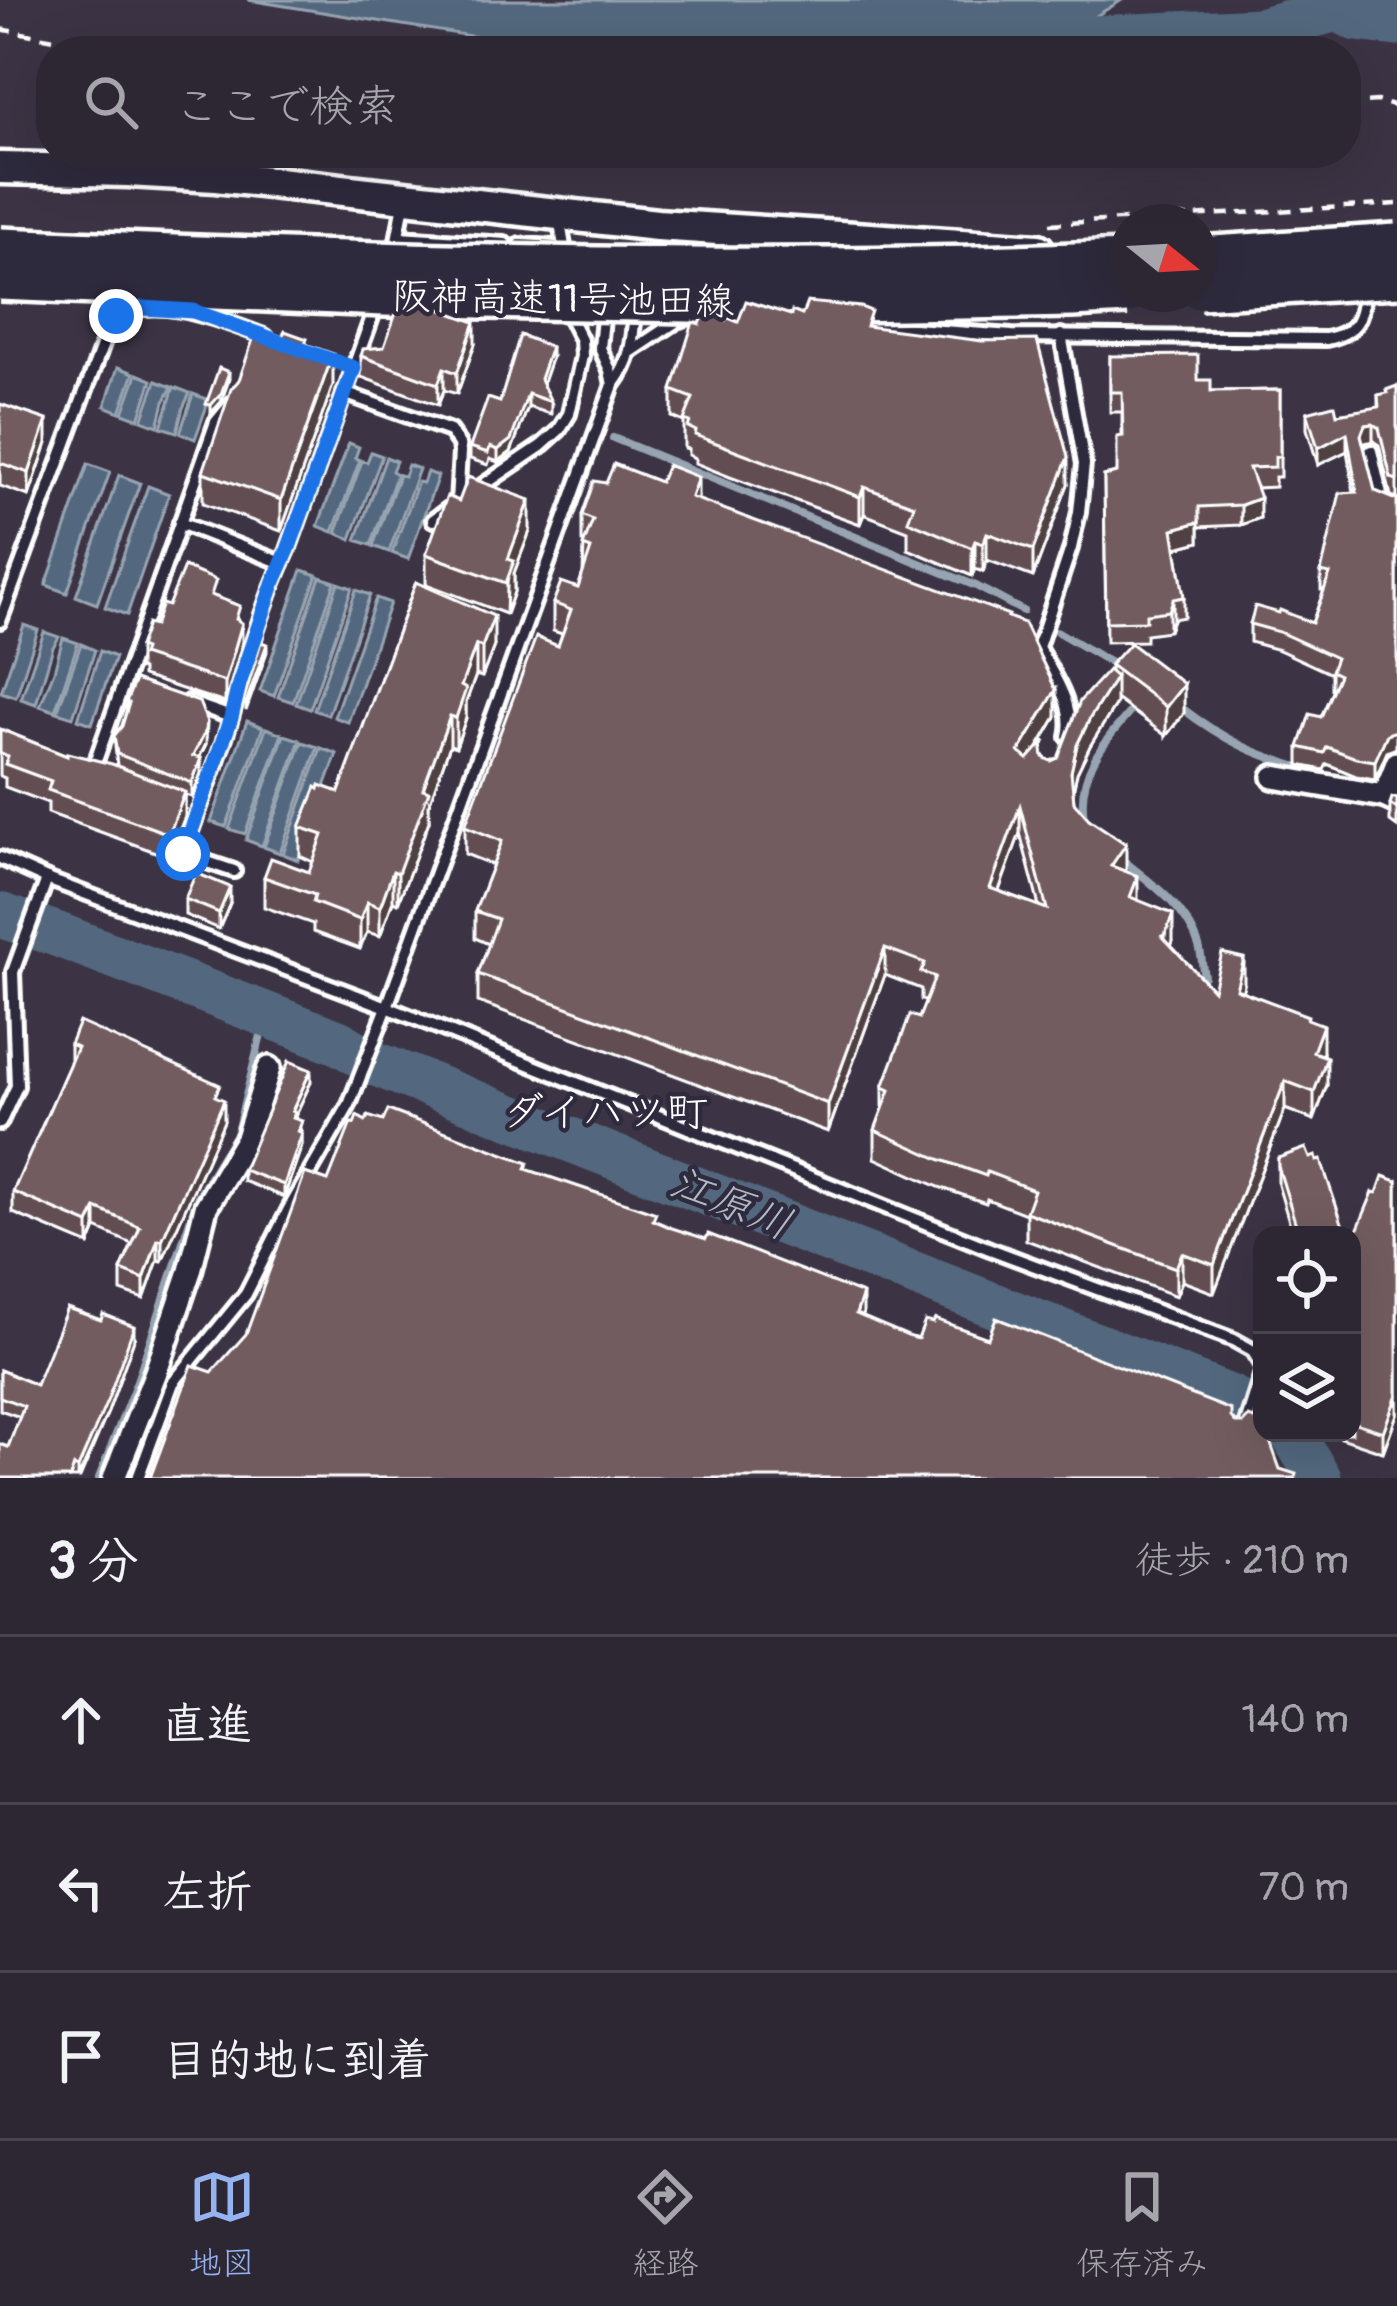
<!DOCTYPE html>
<html lang="ja">
<head>
<meta charset="utf-8">
<style>
	:root { --surface:#2d2733; --page:#39333f; --text:#f1f3f6; --muted:#a7a5ac; --line:#48444e; --accent:#95b2f1 }
	body { margin:0; font-family:Pangolin,"Klee One",sans-serif; background:var(--page); color:var(--text) }
	.controls { position:absolute; right:36px; bottom:36px; display:grid; overflow:hidden; border-radius:24px; box-shadow:0 12px 48px #0002 }
	.controls button { width:108px; height:108px; display:grid; place-items:center; padding:0; border:0; border-bottom:3px solid var(--line); background:var(--surface); color:var(--text); font:60px sans-serif }
	.compass { position:absolute; left:1109px; top:204px; width:108px; height:108px; border-radius:50%; background:var(--surface); box-shadow:0 12px 48px #0002; rotate:108deg }
	.stop { position:absolute; width:36px; height:36px; margin:-27px; border:9px solid #1a73e8; border-radius:50%; background:#fff }
	.stop.end { background:#1a73e8; border-color:#fff; box-shadow:0 3px 12px #0008 }
	.list { margin:0; padding:0; list-style:none }
	h2 { display:flex; justify-content:space-between; align-items:center; height:156px; margin:0; padding:0 48px; font-size:51px }
	h2 small { font-size:39px; font-weight:400; color:var(--muted) }
	.list li { display:grid; grid-template-columns:78px 1fr auto; gap:36px; align-items:center; box-sizing:border-box; height:168px; padding:0 48px; border-top:3px solid var(--line) }
	.list b { display:block; font-size:45px; white-space:nowrap }
	.list em { font-size:39px; font-style:normal; color:var(--muted) }
	.icon { flex:none; width:66px; height:66px; fill:none; stroke:currentColor; stroke-width:2; stroke-linecap:round; stroke-linejoin:round }
	.map { position:relative; flex:none; width:1397px; height:1478px; overflow:hidden }
	.search { position:absolute; background:var(--surface); box-shadow:0 12px 48px #0002; left:36px; right:36px; top:36px; height:132px; display:flex; align-items:center; gap:30px; box-sizing:border-box; padding:0 42px; border-radius:48px; color:var(--muted); font-size:45px }
	.sheet { height:660px; background:var(--surface) }
	nav { display:flex; justify-content:space-around; align-items:center; box-sizing:border-box; height:168px; border-top:3px solid var(--line); background:var(--surface); font-size:33px; color:var(--muted) }
	nav a { display:grid; justify-items:center; gap:6px }
	nav .on { color:var(--accent) }
	.map>svg:first-child { display:block }
</style>
</head>
<body>
<div class="map">
<svg width="1397" height="1478" viewBox="0 0 1397 1478">
	<rect width="100%" height="100%" fill="#3c3444"/>
	<filter id="ink" filterUnits="userSpaceOnUse"><feTurbulence type="fractalNoise" baseFrequency=".00833" numOctaves="2"/><feDisplacementMap in="SourceGraphic" scale="24" xChannelSelector="R" yChannelSelector="G"/><feConvolveMatrix kernelMatrix="1 2 1 2 8 2 1 2 1" color-interpolation-filters="sRGB"/></filter>
	<g filter="url(#ink)">
		<g fill="#52677e" stroke="#97a4b2" stroke-width="3">
			<polygon points="248,0 1122,0 1039,51 747,51 514,43"/>
			<polygon points="118,367 134,373 120,412 105,406"/>
			<polygon points="137,374 152,380 139,419 123,413"/>
			<polygon points="156,381 172,387 164,402 158,426 142,420"/>
			<polygon points="174,387 190,393 183,408 177,432 161,427"/>
			<polygon points="193,394 209,400 195,439 180,433"/>
			<polygon points="349,443 359,447 355,458 360,460 333,532 318,526"/>
			<polygon points="371,452 382,456 351,539 336,533 362,461 367,462"/>
			<polygon points="386,457 396,461 392,471 397,474 371,545 356,540"/>
			<polygon points="88,464 110,472 67,593 46,585"/>
			<polygon points="408,465 419,469 389,552 373,546 399,475 404,476"/>
			<polygon points="427,472 438,476 408,559 392,553 418,482 423,483"/>
			<polygon points="119,475 140,483 97,604 76,596"/>
			<polygon points="148,486 169,494 127,615 105,607"/>
			<polygon points="302,570 317,575 274,696 260,691"/>
			<polygon points="320,577 335,582 293,702 278,697"/>
			<polygon points="338,583 352,588 310,709 296,704"/>
			<polygon points="356,590 370,595 328,715 314,710"/>
			<polygon points="376,598 390,603 348,722 334,717"/>
			<polygon points="24,625 38,630 16,697 1,692"/>
			<polygon points="44,632 59,637 53,647 36,704 21,699"/>
			<polygon points="63,638 78,643 55,711 40,706 54,671"/>
			<polygon points="81,644 95,650 73,717 57,712"/>
			<polygon points="100,651 115,657 92,724 78,719"/>
			<polygon points="247,721 263,727 226,827 211,822"/>
			<polygon points="266,728 282,734 245,834 229,829"/>
			<polygon points="284,735 300,740 262,846 246,840"/>
			<polygon points="302,742 318,747 280,853 264,847"/>
			<polygon points="321,748 337,754 298,860 283,854"/>
		</g>
		<g fill="none" stroke-linecap="round" stroke-linejoin="round">
			<g stroke="#97a4b2" stroke-width="8">
				<polyline points="613,438 976,586 1023,611"/>
				<polyline points="1058,632 1118,667"/>
				<path d="M1179 706C1226 742 1254 754 1311 771"/>
				<path d="M1084 818C1076 771 1107 739 1135 706"/>
				<path d="M1121 859C1151 882 1187 908 1199 946 1202 956 1202 966 1204 976"/>
				<polyline points="99,1478 137,1381 198,1196 237,1132 266,1015"/>
			</g>
			<g stroke="#52677e" stroke-width="45">
				<polyline points="1004,32 1091,38 1259,30 1337,9 1357,19 1397,24"/>
				<polyline points="0,915 56,934 338,1042 376,1064 1232,1398 1262,1414"/>
				<polyline points="1292,1433 1319,1478"/>
			</g>
			<g stroke="#fff" stroke-width="20">
				<g id="service">
					<polyline points="559,217 566,258"/>
					<polyline points="400,237 505,244"/>
					<polyline points="520,245 555,247"/>
					<polyline points="395,251 405,199"/>
					<polyline points="604,308 600,348 610,370 613,385"/>
					<path d="M857 325 1012 336 1326 339C1360 332 1361 318 1365 287"/>
					<path d="M1061 335 1084 464 1079 512 1071 548 1038 647C1052 674 1076 705 1068 737"/>
					<polyline points="632,351 677,321 690,317"/>
					<polyline points="344,393 450,431 459,444 460,452 457,502"/>
					<polyline points="1371,451 1383,503 1397,508"/>
					<polyline points="476,490 541,446 559,430 569,414 582,356 581,340 570,318 569,306"/>
					<polyline points="433,520 451,507"/>
					<polyline points="180,523 282,563"/>
					<path d="M0 621 111 322C147 288 226 322 266 337"/>
					<polyline points="188,702 231,717"/>
					<polyline points="92,772 216,422 231,404"/>
					<polyline points="0,858 47,879 387,1007 990,1249 1234,1340 1252,1350 1262,1366"/>
					<path d="M234 871 183 854C199 806 220 759 233 711 248 656 264 601 288 550L377 303"/>
					<polyline points="0,1123 17,1086 13,972 47,879"/>
					<polyline points="1245,1427 1262,1373"/>
					<path d="M138 1478 173 1383 246 1294 289 1209 349 1105 387 1007 613 385C632 361 633 338 635 308"/>
				</g>
			</g>
			<g stroke="#fff" stroke-width="30">
				<g id="minor">
					<polyline points="1274,777 1384,796 1397,802"/>
					<polyline points="1384,796 1397,763"/>
					<polyline points="114,1478 156,1372 190,1271 206,1207 247,1138 269,1068"/>
				</g>
			</g>
			<g stroke="#fff" stroke-width="39">
				<polyline id="secondary" points="0,168 128,171 216,176 657,225 1038,250"/>
			</g>
			<g stroke="#fff" stroke-width="4.5" stroke-dasharray="12 9" stroke-linecap="butt">
				<polyline points="0,29 119,51"/>
				<polyline points="1346,103 1377,101 1397,107"/>
				<polyline points="1050,224 1397,204"/>
			</g>
			<use href="#service" stroke="#2f2a3d" stroke-width="10"/>
			<use href="#minor" stroke="#2f2a3d" stroke-width="21"/>
			<use href="#secondary" stroke="#2f2a3d" stroke-width="30"/>
			<g stroke="#fff" stroke-width="48" stroke-linecap="butt">
				<g id="motorway-bridge">
					<path d="M0 248C376 264 751 277 1127 261"/>
					<polyline points="1199,257 1397,244"/>
					<polyline points="0,280 385,296 741,303 1072,297 1127,294"/>
					<polyline points="1199,289 1397,277"/>
				</g>
			</g>
			<use href="#motorway-bridge" stroke="#2f2a3d" stroke-width="39"/>
		</g>
		<g fill="#624e53" stroke="#fff" stroke-width="3" fill-rule="evenodd">
			<polygon points="791,315 802,315 871,327 1068,484 1033,577 987,560 983,572 975,569 972,576 908,549 908,531 864,514 860,524 730,477 695,463 695,458 688,455 688,449 684,448 684,422 672,417 672,390 700,324 725,320 738,322"/>
			<polygon points="307,344 333,385 281,531 203,503 203,472 239,380"/>
			<polygon points="475,344 457,394 444,390 438,405 361,377 361,356"/>
			<polygon points="1110,356 1198,380 1211,391 1280,390 1280,477 1275,477 1275,487 1256,488 1260,518 1241,525 1199,527 1199,542 1176,548 1184,597 1184,617 1173,619 1169,631 1146,634 1146,641 1106,642 1104,476 1117,473 1122,436 1122,412 1110,412"/>
			<polygon points="551,359 542,384 551,402 551,414 528,407 511,452 498,462 490,459 488,465 470,459 470,447 500,402"/>
			<polygon points="1397,386 1397,498 1391,496 1379,445 1373,441 1365,443 1364,446 1375,491 1397,500 1397,748 1387,752 1375,779 1356,776 1327,764 1324,770 1299,765 1299,747 1321,717 1333,690 1331,689 1331,674 1279,650 1250,642 1250,624 1312,623 1324,590 1321,590 1321,572 1354,492 1347,451 1318,465 1307,429 1307,412 1337,414 1378,408 1378,395 1387,393"/>
			<polygon points="0,404 47,443 29,496 0,486"/>
			<path d="M660 482 698 500 1009 618 1056 717 1038 748 1045 758 1051 761 1058 758 1110 672V665L1184 713 1166 736 1116 699V704L1090 746 1077 773 1073 790 1074 802 1126 872 1138 900 1173 941 1171 946 1213 990 1244 985 1242 991 1308 1019 1323 1052 1327 1085 1314 1120 1285 1109 1214 1293 1182 1281 1176 1296 1026 1240V1214L987 1199 986 1203 939 1187 875 1158V1130L883 1108V1087L919 1018 926 1001 921 1000V989L885 975 828 1132 478 1002V974L489 944 475 938V911L493 865 465 854V826L558 646 562 634 553 631V603L578 588 583 573 584 543 582 542V515L606 483ZM1020 833 1039 906 999 891Z"/>
			<polygon points="530,531 514,573 514,592 506,614 426,584 426,554"/>
			<polygon points="416,582 494,646 482,677 476,675 466,702 466,718 456,747 450,745 429,804 429,821 398,903 393,901 380,936 367,932 360,949 313,932 313,924 264,907 264,877 309,872 313,862 300,856 300,827 339,792"/>
			<polygon points="216,597 240,622 242,644 225,703 142,676 142,670 139,668 139,647 168,606"/>
			<polygon points="126,702 206,744 199,758 201,773 192,797 185,795 185,816 169,857 48,813 48,803 5,787 5,778 0,776 0,729 67,756 117,766 114,736 122,726 126,712"/>
			<polygon points="1397,798 1397,827 1390,822 1390,804"/>
			<polygon points="185,899 230,903 219,929 185,915"/>
			<polygon points="70,1044 220,1099 224,1121 162,1261 158,1260 144,1299 121,1291 121,1270 132,1244 96,1228 89,1245 13,1213 13,1192 70,1063"/>
			<polygon points="311,1082 295,1116 302,1133 302,1145 284,1197 243,1181 243,1170"/>
			<polygon points="1278,1158 1310,1158 1346,1235 1293,1235 1278,1185"/>
			<polygon points="1397,1181 1397,1414 1383,1452 1338,1437 1338,1433 1352,1433 1352,1243 1377,1193"/>
			<polygon points="134,1339 108,1412 80,1478 0,1478 8,1447 20,1417 0,1410 0,1370 36,1385"/>
		</g>
		<g fill="#504043" stroke="#fff" stroke-width="3">
			<polygon points="475,322 475,344 457,394 457,373"/>
			<polygon points="551,347 551,359 540,391 540,379"/>
			<polygon points="333,354 333,385 281,531 281,500"/>
			<polygon points="444,368 444,390 438,405 438,384"/>
			<polygon points="229,372 229,380 221,402 211,413 211,405"/>
			<polygon points="528,394 528,407 511,452 498,462 498,450"/>
			<polygon points="47,420 47,443 29,496 29,473"/>
			<polygon points="1373,424 1373,441 1365,443 1361,453 1361,435 1365,425"/>
			<polygon points="1347,433 1347,451 1318,465 1318,448"/>
			<polygon points="1068,457 1068,484 1033,577 1033,550"/>
			<polygon points="698,477 698,504 691,497"/>
			<polygon points="864,487 864,514 860,524 860,497"/>
			<polygon points="1260,498 1260,518 1241,525 1241,505"/>
			<polygon points="530,500 530,531 514,573 514,592 506,614 508,559"/>
			<polygon points="1199,522 1199,542 1173,549 1173,529"/>
			<polygon points="987,533 987,560 983,572 983,544"/>
			<polygon points="975,541 975,569 972,576 972,548"/>
			<polygon points="1173,599 1173,619 1169,631 1169,611"/>
			<polygon points="494,616 494,646 482,677 482,647"/>
			<polygon points="242,623 242,644 225,703 225,682"/>
			<polygon points="267,644 267,652 246,711 246,703"/>
			<polygon points="476,645 476,675 466,702 466,718 456,747 456,718 461,686"/>
			<polygon points="1116,677 1116,704 1090,746 1077,773 1071,800 1071,772 1077,745 1090,718"/>
			<polygon points="1184,684 1184,713 1166,736 1166,707"/>
			<polygon points="1056,690 1056,717 1019,780 1019,752"/>
			<polygon points="450,716 450,745 429,804 429,821 398,903 398,873 423,789"/>
			<polygon points="207,722 206,744 193,770 193,756"/>
			<polygon points="1396,730 1396,748 1387,752 1375,779 1375,761 1387,734"/>
			<polygon points="201,758 201,773 192,797 192,783"/>
			<polygon points="185,792 185,816 169,857 169,834"/>
			<polygon points="1020,806 1020,833 990,915 990,888"/>
			<polygon points="1126,844 1126,872 1111,866"/>
			<polygon points="393,871 393,901 380,936 380,907"/>
			<polygon points="1138,876 1138,903 1130,897"/>
			<polygon points="230,887 230,903 219,929 219,913"/>
			<polygon points="367,902 367,932 360,949 360,920"/>
			<polygon points="1173,914 1173,941 1165,963 1165,935"/>
			<polygon points="885,948 885,975 828,1132 828,1104"/>
			<polygon points="1244,958 1244,985 1236,1017 1236,989"/>
			<polygon points="1323,1025 1323,1052 1313,1080 1313,1052"/>
			<polygon points="1327,1057 1327,1085 1314,1120 1314,1092"/>
			<polygon points="311,1070 311,1082 295,1116 295,1124 292,1111"/>
			<polygon points="1285,1081 1285,1109 1214,1293 1214,1265"/>
			<polygon points="224,1100 224,1121 162,1261 162,1240"/>
			<polygon points="302,1134 302,1145 284,1197 284,1185"/>
			<polygon points="96,1208 96,1228 89,1245 89,1224"/>
			<polygon points="158,1239 158,1260 144,1299 144,1279"/>
			<polygon points="1182,1253 1182,1281 1176,1296 1176,1268"/>
			<polygon points="863,1294 863,1323 856,1314"/>
			<polygon points="134,1326 134,1339 108,1412 78,1478 78,1468"/>
			<polygon points="1397,1395 1397,1414 1383,1452 1383,1432"/>
		</g>
		<g fill="#725b60" stroke="#fff" stroke-width="3" fill-rule="evenodd">
			<polygon points="401,299 412,299 475,322 457,373 444,368 438,384 361,356 363,349 384,347"/>
			<polygon points="746,301 791,315 792,311 802,315 807,302 861,307 871,311 866,326 982,341 1037,340 1068,457 1033,550 987,533 983,544 975,541 972,548 908,521 914,505 864,487 860,497 695,435 696,431 688,427 690,422 684,420 693,398 672,390 693,322 700,324 705,312 725,320 726,317 738,322"/>
			<polygon points="257,328 282,337 285,331 307,339 305,344 333,354 281,500 203,472 231,389 239,380"/>
			<polygon points="520,335 551,347 540,379 551,402 528,394 511,440 498,450 490,447 488,453 470,447 488,398 500,402"/>
			<polygon points="1198,355 1198,380 1211,380 1211,391 1280,390 1280,457 1275,457 1275,467 1249,468 1260,498 1241,505 1199,507 1199,522 1173,529 1184,597 1173,599 1169,611 1146,614 1146,621 1106,622 1104,476 1117,473 1117,437 1123,436 1122,392 1110,392 1110,356"/>
			<polygon points="219,368 229,372 221,394 211,405 206,404"/>
			<polygon points="1397,386 1397,480 1391,478 1379,428 1373,424 1365,425 1361,435 1375,491 1397,500 1397,731 1387,734 1375,761 1356,758 1327,747 1324,753 1299,747 1310,714 1321,717 1339,675 1331,671 1336,658 1279,632 1250,624 1255,606 1279,613 1280,610 1312,623 1330,574 1321,572 1340,493 1357,492 1347,433 1318,448 1307,412 1333,405 1335,405 1337,414 1379,407 1378,395 1387,393 1386,390"/>
			<polygon points="0,404 47,420 29,473 0,463"/>
			<path d="M614 464 660 482 667 465 698 477 691 497 1009 615 1008 617 1024 623 1056 690 1019 752 1028 759 1045 740 1042 749 1043 757 1051 761 1058 758 1080 701 1108 670 1116 677 1090 718 1077 745 1071 772 1074 802 1089 819 1126 844 1111 866 1138 876 1130 897 1173 914 1165 935 1162 936 1213 990 1222 953 1244 958 1236 989 1308 1016 1307 1019 1323 1025 1313 1052 1327 1057 1314 1092 1285 1081 1214 1265 1182 1253 1176 1268 1026 1212 1034 1190 987 1172 986 1176 939 1159 875 1130 890 1090 883 1087 910 1015 919 1018 935 977 921 972 925 963 885 948 828 1104 478 974 498 919 475 911 502 841 465 826 536 637 558 646 571 610 553 603 561 582 578 588 591 549 583 546 593 520 582 515 594 481 606 483ZM1020 806 1047 909 990 888Z"/>
			<polygon points="468,477 530,500 508,559 514,561 506,583 426,554 447,496 459,501"/>
			<polygon points="184,567 216,580 211,595 240,606 236,619 242,623 225,682 142,655 144,649 139,647 147,624 154,626 162,604 168,606"/>
			<polygon points="416,582 494,616 482,647 476,645 461,686 466,689 456,718 450,716 423,789 429,791 398,873 393,871 380,907 367,902 360,920 313,902 315,895 264,877 271,858 309,872 323,835 300,827 316,787 319,789 320,785 339,792"/>
			<polygon points="261,642 267,644 246,703 243,702"/>
			<polygon points="1130,643 1184,684 1166,707 1110,665"/>
			<polygon points="135,680 199,702 207,722 206,730 193,756 201,758 192,783 117,754 114,736 122,726 129,703 126,702"/>
			<polygon points="0,729 67,756 67,753 112,764 185,792 169,834 48,790 51,781 5,764 8,756 0,753"/>
			<polygon points="1392,798 1397,798 1397,809 1390,804"/>
			<polygon points="196,873 230,887 219,913 185,899"/>
			<polygon points="79,1022 220,1085 215,1096 224,1100 162,1240 158,1239 144,1279 121,1270 140,1227 96,1208 89,1224 13,1192 77,1047 70,1044"/>
			<polygon points="289,1061 311,1070 292,1111 295,1112 293,1118 302,1121 298,1132 302,1134 284,1185 243,1170"/>
			<polygon points="388,1110 528,1163 526,1169 656,1213 653,1220 672,1228 706,1239 708,1234 863,1294 856,1314 908,1336 918,1339 925,1321 933,1323 935,1319 988,1338 996,1318 1231,1410 1231,1417 1236,1423 1243,1423 1249,1417 1262,1422 1262,1433 1267,1433 1280,1469 1296,1474 1295,1478 150,1478 192,1365 212,1372 246,1334 305,1173 328,1181 351,1123 354,1124 357,1116 366,1121 368,1116 383,1121"/>
			<polygon points="1306,1148 1310,1158 1316,1156 1317,1161 1321,1160 1346,1235 1299,1235 1278,1166 1278,1158"/>
			<polygon points="1383,1176 1397,1181 1397,1395 1383,1432 1352,1422 1352,1243 1373,1192 1377,1193"/>
			<polygon points="67,1308 101,1320 103,1314 134,1326 108,1399 78,1468 74,1466 70,1478 0,1478 0,1444 8,1447 24,1406 0,1397 0,1370 36,1385"/>
		</g>
	</g>
	<g fill="none" stroke-linecap="round" stroke-linejoin="round" filter="url(#ink)">
		<polyline stroke="#1a73e8" stroke-width="15" points="116,316 142,308 193,311 354,368 288,550 274,581 239,684 231,718 183,854"/>
	</g>
	<g text-anchor="middle" dominant-baseline="central" stroke-width="9" stroke-linejoin="round" paint-order="stroke">
		<g font-size="39" fill="#fff" stroke="#2f2a3d">
			<text transform="translate(563 299) rotate(1)">阪神高速11号池田線</text>
		</g>
		<g font-size="42" fill="#fff" stroke="#2f2a3d">
			<text x="605" y="1113">ダイハツ町</text>
		</g>
		<g font-size="42" font-style="italic" fill="#b1bbc5" stroke="#2f2a3d">
			<text transform="translate(731 1204) rotate(22)">江原川</text>
		</g>
	</g>
</svg>
<div class="controls">
<button><svg class="icon" aria-label="locate" viewBox="0 0 24 24"><circle cx="12" cy="12" r="6"/><path d="M12 2v4M12 18v4M2 12h4M18 12h4"/></svg></button>
<button><svg class="icon" aria-label="layers" viewBox="0 0 24 24"><path d="M12 4l9 5-9 5-9-5zM3 14l9 5 9-5"/></svg></button>
</div>
<svg class="compass" viewBox="-18 -18 36 36"><path d="M0-13l5 13h-10z" fill="#e53935"/><path d="M0 13l5-13h-10z" fill="#a7a5ac"/></svg>
<div class="stop" style="left:183px;top:854px"></div>
<div class="stop end" style="left:116px;top:316px"></div>
<div class="search"><svg class="icon" aria-label="search" viewBox="0 0 24 24"><circle cx="10" cy="10" r="6"/><path d="M15 15l6 6"/></svg>ここで検索</div>
</div>
<section class="sheet">
<h2>3 分<small>徒歩 · 210 m</small></h2>
<ul class="list">
<li><svg class="icon" aria-label="ahead" viewBox="0 0 24 24"><path d="M12 20V5M6 11l6-6 6 6"/></svg><div><b>直進</b></div><em>140 m</em></li>
<li><svg class="icon" aria-label="left" viewBox="0 0 24 24"><path d="M17 20v-9H6M10 6l-5 5 5 5"/></svg><div><b>左折</b></div><em>70 m</em></li>
<li><svg class="icon" aria-label="arrive" viewBox="0 0 24 24"><path d="M6 21V4h12l-3 4 3 4H6"/></svg><div><b>目的地に到着</b></div></li>
</ul>
</section>
<nav>
<a class="on"><svg class="icon" aria-label="map" viewBox="0 0 24 24"><path d="M3 6l6-2 6 2 6-2v14l-6 2-6-2-6 2zM9 4v14M15 6v14"/></svg>地図</a>
<a><svg class="icon" aria-label="directions" viewBox="0 0 24 24"><path d="M12 3l9 9-9 9-9-9zM9 14v-3h6M13 9l2 2-2 2"/></svg>経路</a>
<a><svg class="icon" aria-label="saved" viewBox="0 0 24 24"><path d="M7 4h10v16l-5-4-5 4z"/></svg>保存済み</a>
</nav>
</body>
</html>
